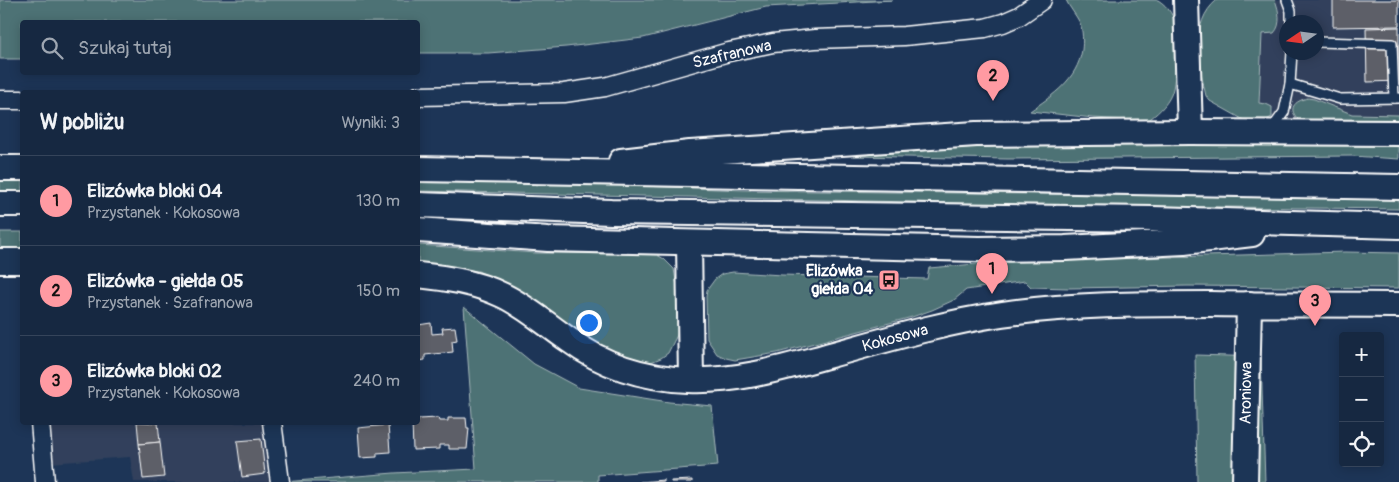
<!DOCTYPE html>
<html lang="pl">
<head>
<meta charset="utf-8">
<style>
	:root { --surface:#162841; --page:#1f3048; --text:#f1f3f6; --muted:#9ea6b1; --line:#35445a; --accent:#ff9aa2 }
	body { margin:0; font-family:Pangolin,sans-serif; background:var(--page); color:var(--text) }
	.controls { position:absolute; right:15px; bottom:15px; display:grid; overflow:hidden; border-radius:5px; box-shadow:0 2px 12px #0003 }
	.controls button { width:45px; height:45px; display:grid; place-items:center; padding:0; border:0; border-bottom:1px solid var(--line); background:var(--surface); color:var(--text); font:25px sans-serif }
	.compass { position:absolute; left:1279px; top:15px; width:45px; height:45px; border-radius:50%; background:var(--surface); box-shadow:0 2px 12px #0003; rotate:257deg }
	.you { position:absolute; left:588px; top:322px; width:18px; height:18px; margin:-12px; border:4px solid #fff; border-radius:50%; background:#1a73e8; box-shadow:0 0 0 8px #1a73e833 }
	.badge { display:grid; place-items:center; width:32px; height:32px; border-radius:50%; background:var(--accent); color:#111; font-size:16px; font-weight:700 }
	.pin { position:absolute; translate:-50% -41px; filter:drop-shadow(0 1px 2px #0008) }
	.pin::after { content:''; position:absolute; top:26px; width:18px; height:15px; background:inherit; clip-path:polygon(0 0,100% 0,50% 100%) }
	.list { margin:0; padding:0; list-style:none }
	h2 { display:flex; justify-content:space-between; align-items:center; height:65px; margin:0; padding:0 20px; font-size:21px }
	h2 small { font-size:16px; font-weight:400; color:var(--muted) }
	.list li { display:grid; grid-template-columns:32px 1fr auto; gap:15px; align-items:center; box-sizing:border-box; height:90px; padding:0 20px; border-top:1px solid var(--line) }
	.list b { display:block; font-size:19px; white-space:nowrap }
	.list p { margin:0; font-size:16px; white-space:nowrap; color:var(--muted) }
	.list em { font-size:16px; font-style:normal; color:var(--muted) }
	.icon { flex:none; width:28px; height:28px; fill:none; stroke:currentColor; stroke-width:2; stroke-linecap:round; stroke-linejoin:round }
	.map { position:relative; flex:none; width:1399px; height:482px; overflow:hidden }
	.search { position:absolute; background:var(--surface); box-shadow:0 2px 12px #0003; left:20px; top:20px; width:400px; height:55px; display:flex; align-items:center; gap:12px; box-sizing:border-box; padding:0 18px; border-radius:5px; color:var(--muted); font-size:19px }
	.panel { position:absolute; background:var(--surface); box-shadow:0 2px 12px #0003; left:20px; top:90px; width:400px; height:335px; border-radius:5px }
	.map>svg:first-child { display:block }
</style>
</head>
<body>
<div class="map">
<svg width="1399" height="482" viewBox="0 0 1399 482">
	<rect width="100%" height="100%" fill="#1d3557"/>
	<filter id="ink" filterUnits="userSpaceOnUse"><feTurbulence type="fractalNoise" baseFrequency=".02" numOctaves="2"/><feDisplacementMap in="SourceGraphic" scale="10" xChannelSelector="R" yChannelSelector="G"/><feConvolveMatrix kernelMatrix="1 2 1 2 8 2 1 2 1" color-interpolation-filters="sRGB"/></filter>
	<g filter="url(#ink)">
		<g fill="#30415c" fill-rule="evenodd">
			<path d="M1275 0H1399V115H1360L1345 112 1295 117 1299 120 1264 121 1273 115 1274 111 1272 107 1268 105 1259 104 1262 33 1279 13ZM1286 22H1316V52H1286Z"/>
			<polygon points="46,423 263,423 270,482 134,482 130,457 50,463"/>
		</g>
		<g fill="#4e7274" stroke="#a6b8ba">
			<polygon points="0,0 893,0 766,7 643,38 566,47 488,53 418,53 418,22 22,22 22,59 0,59"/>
			<path d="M1066 0H1158C1180 14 1178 38 1176 60 1175 72 1175 85 1171 95 1166 106 1157 114 1147 121L1093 118 1030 111C1053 95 1077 80 1082 50 1083 42 1083 31 1080 23 1076 15 1069 7 1066 0Z"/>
			<path d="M1217 0H1275C1279 10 1282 25 1274 33L1262 34 1259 103 1266 104 1272 107V117L1264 121 1244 120 1210 101 1206 96C1199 65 1189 23 1217 0Z"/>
			<path d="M1308 98 1314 99 1352 114 1399 115V121L1299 120C1287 109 1294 101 1308 98Z"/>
			<polygon points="1181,143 1399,145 1399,159 1352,156 1008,159 853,156 937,149 1006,146"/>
			<polygon points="22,178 22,191 0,191 0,179"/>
			<polygon points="418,180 513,181 743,190 1399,199 1399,209 1045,205 418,191"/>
			<rect x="0" y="232" width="22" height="18"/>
			<polygon points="418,245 536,253 626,254 652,252 664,259 674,269 680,304 679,323 677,335 668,353 661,358 651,362 633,360 612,354 506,283 478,271 418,264"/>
			<polygon points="1345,252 1399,253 1399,288 1188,286 1069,288 1031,287 1025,281 966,290 954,300 932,310 912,317 777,353 735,360 726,358 717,354 707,339 706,297 707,290 715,279 722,274 733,272 782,275 927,279 929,268 999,262"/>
			<polygon points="464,307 534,364 579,388 669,402 712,406 718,466 598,475 598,482 284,482 394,473 476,469"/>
			<polygon points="1195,355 1261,357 1265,482 1197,482"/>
		</g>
		<g fill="#5d5e67" stroke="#fff">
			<polygon points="1333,0 1399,0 1399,26 1333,27"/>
			<polygon points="1399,27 1399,81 1367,82 1366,28"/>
			<polygon points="431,323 432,334 443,333 442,328 455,327 457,340 452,341 453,352 425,355 425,360 418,361 418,325"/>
			<polygon points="438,418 439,421 448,421 448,418 466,418 467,428 469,428 467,449 449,449 449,445 439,445 439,449 413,450 412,422 418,422 418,419"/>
			<polygon points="137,422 158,423 160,442 139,444"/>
			<polygon points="388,425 390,452 377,453 377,457 360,458 358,428"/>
			<polygon points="261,439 265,474 242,477 237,441"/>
			<polygon points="160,442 164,477 143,479 139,444"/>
			<polygon points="664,480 664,482 640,482"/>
			<polygon points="692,480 692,482 671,482 671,481"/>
		</g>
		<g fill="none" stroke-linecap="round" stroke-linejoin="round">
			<g stroke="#fff" stroke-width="12">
				<g id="lane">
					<polyline points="1287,0 1291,11 1291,22"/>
					<polyline points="1316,42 1392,44 1394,98"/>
					<polyline points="1290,84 1340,99 1399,98"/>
					<polyline points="1271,130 1284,112 1290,84 1292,52"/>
				</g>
			</g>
			<g stroke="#fff" stroke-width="21">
				<g id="street">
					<polyline points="418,96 564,93 605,87 729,52 773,43 815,39 904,36 985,28 1003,23 1019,16 1042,0"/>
					<polyline points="0,100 22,100"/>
					<polyline points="40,422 45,482"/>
					<polyline points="272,422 280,482"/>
				</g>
			</g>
			<g stroke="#fff" stroke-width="28">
				<g id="secondary">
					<polyline points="1186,0 1190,132"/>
					<polyline points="621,161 690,153 976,134 1190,132 1399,133"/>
					<polyline points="0,168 22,168"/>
					<polyline points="418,169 1399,187"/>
					<polyline points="0,204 22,204"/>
					<polyline points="418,205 611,212 1153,219 1399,226"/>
					<polyline points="418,230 548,239 979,249 1065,248 1184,242 1252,234"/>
					<polyline points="689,243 691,380"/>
					<polyline points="0,261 22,261"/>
					<path d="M418 275C446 278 475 282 502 295 526 306 547 325 569 340 604 366 645 378 688 380 735 382 779 369 823 357 882 341 941 323 1002 314 1071 304 1140 304 1210 304 1273 305 1336 304 1399 305"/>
					<polyline points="1245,482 1249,304"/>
				</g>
			</g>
			<use href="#lane" stroke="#1d3557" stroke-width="9"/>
			<use href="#street" stroke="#1d3557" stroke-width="18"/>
			<use href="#secondary" stroke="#1d3557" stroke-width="24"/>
		</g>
	</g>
	<defs>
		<g id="bus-square" transform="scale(1.125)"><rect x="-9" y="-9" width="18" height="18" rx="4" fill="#ff9aa2" stroke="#1d3557"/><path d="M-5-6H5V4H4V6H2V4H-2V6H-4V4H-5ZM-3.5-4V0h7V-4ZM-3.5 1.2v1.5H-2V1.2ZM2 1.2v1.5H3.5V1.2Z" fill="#111"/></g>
	</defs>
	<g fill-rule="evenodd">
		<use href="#bus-square" x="889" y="280"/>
	</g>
	<g text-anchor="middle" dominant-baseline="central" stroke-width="4.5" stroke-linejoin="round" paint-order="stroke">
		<g font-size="16" fill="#fff" stroke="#1d3557">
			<text transform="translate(732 54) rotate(-13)">Szafranowa</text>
			<text transform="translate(895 338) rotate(-15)">Kokosowa</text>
			<text transform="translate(1246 393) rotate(-89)">Aroniowa</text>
		</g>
		<g font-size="16" font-weight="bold" fill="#fff" stroke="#1d3557" text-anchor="end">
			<text x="873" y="271">Elizówka -<tspan x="873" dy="18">giełda 04</tspan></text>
		</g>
	</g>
</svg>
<div class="controls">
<button>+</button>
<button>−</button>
<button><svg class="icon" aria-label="locate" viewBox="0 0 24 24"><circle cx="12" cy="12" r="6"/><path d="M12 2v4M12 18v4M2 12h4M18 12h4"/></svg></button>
</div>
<svg class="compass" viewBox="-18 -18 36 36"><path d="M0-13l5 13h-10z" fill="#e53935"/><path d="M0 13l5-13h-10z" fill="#9ea6b1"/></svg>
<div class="you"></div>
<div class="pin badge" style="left:992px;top:294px">1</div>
<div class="pin badge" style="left:993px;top:101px">2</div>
<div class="pin badge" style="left:1315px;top:326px">3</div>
<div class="search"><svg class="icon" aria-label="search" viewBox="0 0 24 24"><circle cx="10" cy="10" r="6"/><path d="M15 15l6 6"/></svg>Szukaj tutaj</div>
<section class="panel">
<h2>W pobliżu<small>Wyniki: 3</small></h2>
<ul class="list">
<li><span class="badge">1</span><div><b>Elizówka bloki 04</b><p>Przystanek · Kokosowa</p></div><em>130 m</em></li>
<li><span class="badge">2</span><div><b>Elizówka - giełda 05</b><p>Przystanek · Szafranowa</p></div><em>150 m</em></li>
<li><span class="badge">3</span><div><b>Elizówka bloki 02</b><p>Przystanek · Kokosowa</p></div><em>240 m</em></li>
</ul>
</section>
</div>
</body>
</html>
